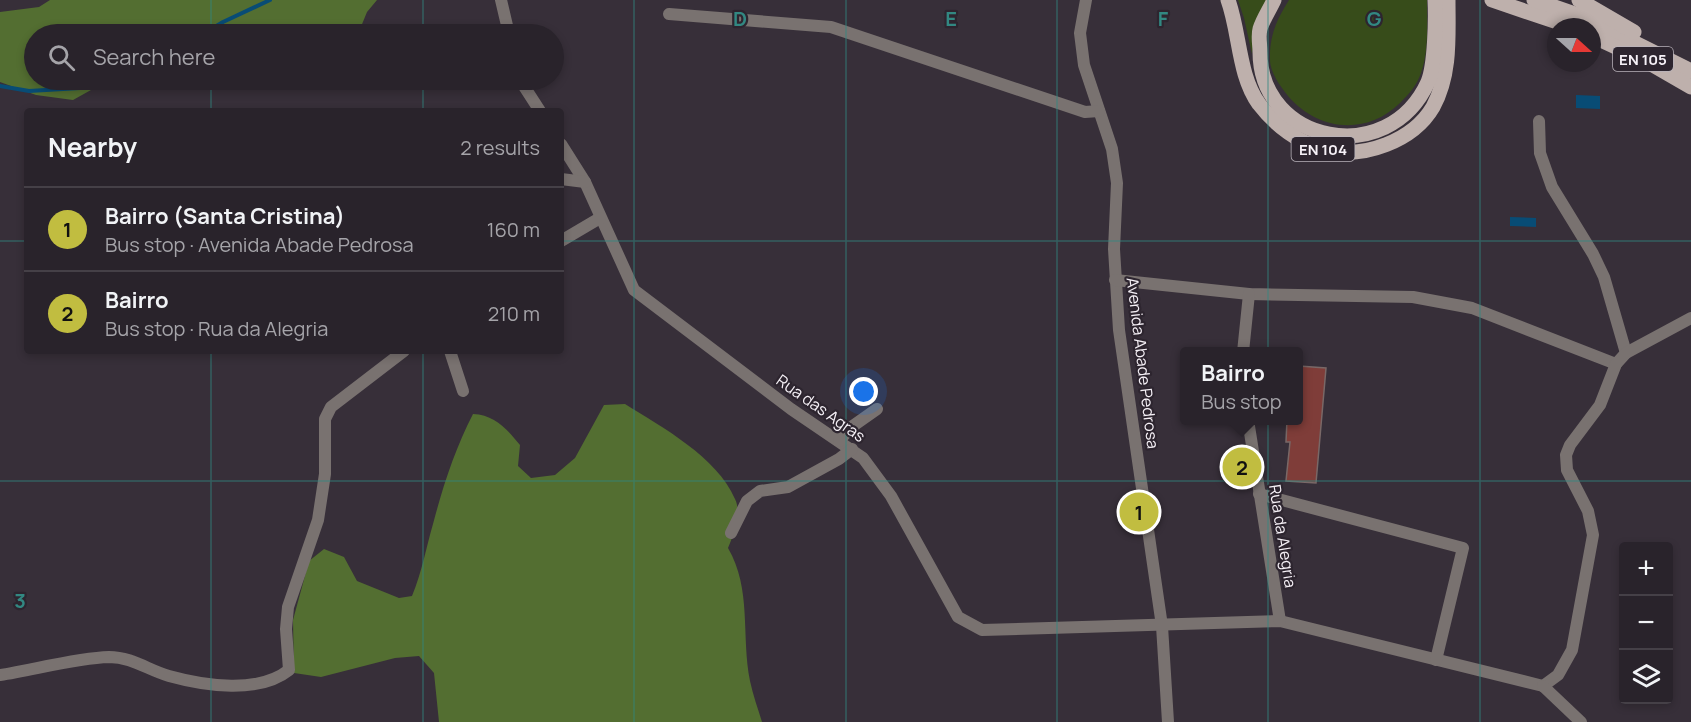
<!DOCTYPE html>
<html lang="en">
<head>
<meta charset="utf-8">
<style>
	:root { --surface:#29232b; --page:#312b33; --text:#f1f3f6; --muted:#a5a4a9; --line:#454047; --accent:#c1bd40 }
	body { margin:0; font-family:Manrope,sans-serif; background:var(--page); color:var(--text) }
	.controls { position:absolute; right:18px; bottom:18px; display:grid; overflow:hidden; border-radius:6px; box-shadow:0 3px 9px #0003 }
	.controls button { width:54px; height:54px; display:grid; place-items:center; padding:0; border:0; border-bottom:2px solid var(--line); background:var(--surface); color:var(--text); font:30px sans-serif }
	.compass { position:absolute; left:1547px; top:18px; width:54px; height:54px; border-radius:50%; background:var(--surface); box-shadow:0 3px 9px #0003; rotate:111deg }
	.you { position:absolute; left:864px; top:392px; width:21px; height:21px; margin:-15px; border:4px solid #fff; border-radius:50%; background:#1a73e8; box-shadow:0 0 0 9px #1a73e833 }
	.badge { display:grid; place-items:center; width:39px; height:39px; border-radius:50%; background:var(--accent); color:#111; font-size:20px; font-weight:700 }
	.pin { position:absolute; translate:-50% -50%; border:3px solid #fff; box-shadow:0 2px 6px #0006 }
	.popup { position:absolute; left:1180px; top:347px; width:123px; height:78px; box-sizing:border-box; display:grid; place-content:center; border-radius:6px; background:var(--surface); filter:drop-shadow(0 2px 4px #0005); font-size:20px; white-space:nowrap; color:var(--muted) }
	.popup b { font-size:22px; color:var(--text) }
	.popup::after { content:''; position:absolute; left:50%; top:100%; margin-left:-12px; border:12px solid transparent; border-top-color:var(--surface) }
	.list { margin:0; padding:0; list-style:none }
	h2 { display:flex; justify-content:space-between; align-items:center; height:78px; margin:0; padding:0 24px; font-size:26px }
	h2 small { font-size:20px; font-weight:400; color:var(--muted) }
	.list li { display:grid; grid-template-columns:39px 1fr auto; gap:18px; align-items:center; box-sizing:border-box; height:84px; padding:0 24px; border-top:2px solid var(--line) }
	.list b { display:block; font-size:22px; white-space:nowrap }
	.list p { margin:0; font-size:20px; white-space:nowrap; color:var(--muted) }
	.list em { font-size:20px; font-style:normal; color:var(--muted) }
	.icon { flex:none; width:33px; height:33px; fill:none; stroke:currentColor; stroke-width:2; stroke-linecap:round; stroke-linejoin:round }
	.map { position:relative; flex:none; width:1691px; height:722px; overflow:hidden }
	.search { position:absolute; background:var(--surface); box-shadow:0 3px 9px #0003; left:24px; top:24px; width:540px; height:66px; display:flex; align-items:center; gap:15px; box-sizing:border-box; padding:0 21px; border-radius:33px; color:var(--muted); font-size:22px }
	.panel { position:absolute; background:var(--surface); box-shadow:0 3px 9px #0003; left:24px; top:108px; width:540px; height:246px; border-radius:6px }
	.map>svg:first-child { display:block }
</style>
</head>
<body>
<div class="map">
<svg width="1691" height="722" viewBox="0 0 1691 722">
	<rect width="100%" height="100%" fill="#372f39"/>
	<g fill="#374c1a">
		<polygon points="1238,0 1267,0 1256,20 1252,54 1244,18"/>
		<path d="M1289 0H1427C1427 23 1429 51 1421 73 1417 85 1409 94 1400 103 1366 136 1318 131 1288 96 1280 86 1270 72 1270 60 1269 36 1277 19 1289 0Z"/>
	</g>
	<g fill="#536e31">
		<polygon points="50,0 377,0 367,12 358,34 303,34 293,30 275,34 34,34 34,80 109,80 73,100 36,95 0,82 0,12 39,7"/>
		<path d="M625 404C662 427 717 457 735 499 742 513 734 534 728 548 752 589 741 636 750 681 753 695 758 709 762 722H439L434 673 419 656 395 658 321 677 294 673 293 620 309 561 324 549 344 557 357 581 399 598 412 596C422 572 426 548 433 524 443 486 455 449 473 414 495 415 507 429 520 445L518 466 531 478 555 475 575 458 604 405Z"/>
	</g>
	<g fill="#084c75">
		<polygon points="1576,95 1600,96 1600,109 1576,108"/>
		<polygon points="1510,217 1536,218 1536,227 1510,226"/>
	</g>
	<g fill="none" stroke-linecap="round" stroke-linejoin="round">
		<g stroke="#084c75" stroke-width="4">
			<polyline points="203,34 223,22 270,0"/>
			<polyline points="0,86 29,91 80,88 100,80"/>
		</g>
	</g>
	<polygon fill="#7f3d39" stroke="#796867" stroke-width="1.5" points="1299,366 1326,368 1316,483 1286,481 1290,442 1286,442 1287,420 1299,420"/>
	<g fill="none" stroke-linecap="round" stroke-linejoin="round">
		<g stroke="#797270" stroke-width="12">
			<polyline points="501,0 509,34"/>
			<polyline points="1086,0 1080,33 1084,65 1112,149 1117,183 1114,249 1119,330 1162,626 1168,722"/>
			<polyline points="669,14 831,27 1085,112 1099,111"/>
			<polyline points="520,80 540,111"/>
			<polyline points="1539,121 1540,153 1552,187 1593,254 1604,277 1626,353"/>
			<polyline points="561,144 585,182 634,290 791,409 863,458 891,496 958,617 982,630 1280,621 1543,686"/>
			<polyline points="561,179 585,182"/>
			<polyline points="561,241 600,218"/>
			<polyline points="1115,280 1249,294 1413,297 1472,308 1616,364"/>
			<polyline points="450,351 463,391"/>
			<polyline points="1243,352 1249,294"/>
			<polyline points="1248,420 1280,621"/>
			<polyline points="839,441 850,428 877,409"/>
			<polyline points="1259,494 1463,548 1436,660"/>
			<polyline points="731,533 747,501 760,491 788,487 839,459 852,449"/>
			<path d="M0 675C33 670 76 658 109 657 132 657 148 670 169 676 205 686 259 694 289 670L286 629 288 607 318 520 325 474V419L331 407 404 351"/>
			<polyline points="1543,686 1558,675 1572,650 1593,535 1588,511 1567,470 1566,455 1570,445 1600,405 1616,364 1626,353 1691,318"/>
			<polyline points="1543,686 1581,722"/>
		</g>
		<g stroke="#beb0ac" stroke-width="15">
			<path d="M1228 0C1240 33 1238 75 1259 104 1275 125 1300 144 1325 150 1364 159 1413 141 1433 107 1451 74 1448 36 1448 0"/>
			<path d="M1274 0C1270 9 1263 19 1260 29 1258 36 1260 45 1260 52 1260 143 1388 170 1428 82 1435 65 1436 20 1435 0"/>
			<polyline points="1492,0 1572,27"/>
			<polyline points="1534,0 1581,16 1691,71"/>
			<polyline points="1579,0 1634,32"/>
			<polyline points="1592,36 1646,61 1691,87"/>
		</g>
	</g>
	<path fill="none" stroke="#328882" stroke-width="1.5" stroke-opacity="0.55" d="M211 0V34M423 0V34M634 0V722M846 0V722M1057 0V722M1268 0V722M1480 0V722M211 80V111M423 80V111M0 241H27M561 241H1691M211 351V722M423 351V722M0 481H1691"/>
	<g text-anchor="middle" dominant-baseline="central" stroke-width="4.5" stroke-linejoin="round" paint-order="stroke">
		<g fill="#2d252f" stroke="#b9b3ba" stroke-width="1.5">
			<rect x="1613" y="47" width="60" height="24" rx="4.5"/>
			<rect x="1291.5" y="137" width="63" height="24" rx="4.5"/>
		</g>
		<g font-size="15" font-weight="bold" fill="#f5f0f6">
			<text x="1643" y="59">EN 105</text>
			<text x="1323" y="149">EN 104</text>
		</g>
		<g font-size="16" fill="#f5f0f6" stroke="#2d252f">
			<text transform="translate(1143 363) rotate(83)">Avenida Abade Pedrosa</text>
			<text transform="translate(821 408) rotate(35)">Rua das Agras</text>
			<text transform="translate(1283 536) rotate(81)">Rua da Alegria</text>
		</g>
	</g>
	<g font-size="20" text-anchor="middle" font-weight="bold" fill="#328882" stroke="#2d252f" stroke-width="4.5" stroke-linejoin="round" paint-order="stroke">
		<text x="740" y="26">D</text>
		<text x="951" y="26">E</text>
		<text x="1163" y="26">F</text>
		<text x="1374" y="26">G</text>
		<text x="20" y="608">3</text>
	</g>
</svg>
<div class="controls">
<button>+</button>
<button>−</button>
<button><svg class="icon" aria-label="layers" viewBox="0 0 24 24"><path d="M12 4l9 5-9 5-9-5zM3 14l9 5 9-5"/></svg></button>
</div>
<svg class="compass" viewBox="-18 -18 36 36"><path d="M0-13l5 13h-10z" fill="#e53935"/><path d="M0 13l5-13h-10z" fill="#a5a4a9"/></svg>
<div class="you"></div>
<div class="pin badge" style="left:1139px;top:512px">1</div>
<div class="pin badge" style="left:1242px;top:467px">2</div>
<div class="popup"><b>Bairro</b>Bus stop</div>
<div class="search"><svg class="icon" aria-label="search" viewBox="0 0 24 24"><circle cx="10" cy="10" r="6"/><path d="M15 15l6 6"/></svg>Search here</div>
<section class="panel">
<h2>Nearby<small>2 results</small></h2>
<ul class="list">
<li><span class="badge">1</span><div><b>Bairro (Santa Cristina)</b><p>Bus stop · Avenida Abade Pedrosa</p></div><em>160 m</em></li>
<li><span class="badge">2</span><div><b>Bairro</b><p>Bus stop · Rua da Alegria</p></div><em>210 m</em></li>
</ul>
</section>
</div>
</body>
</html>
